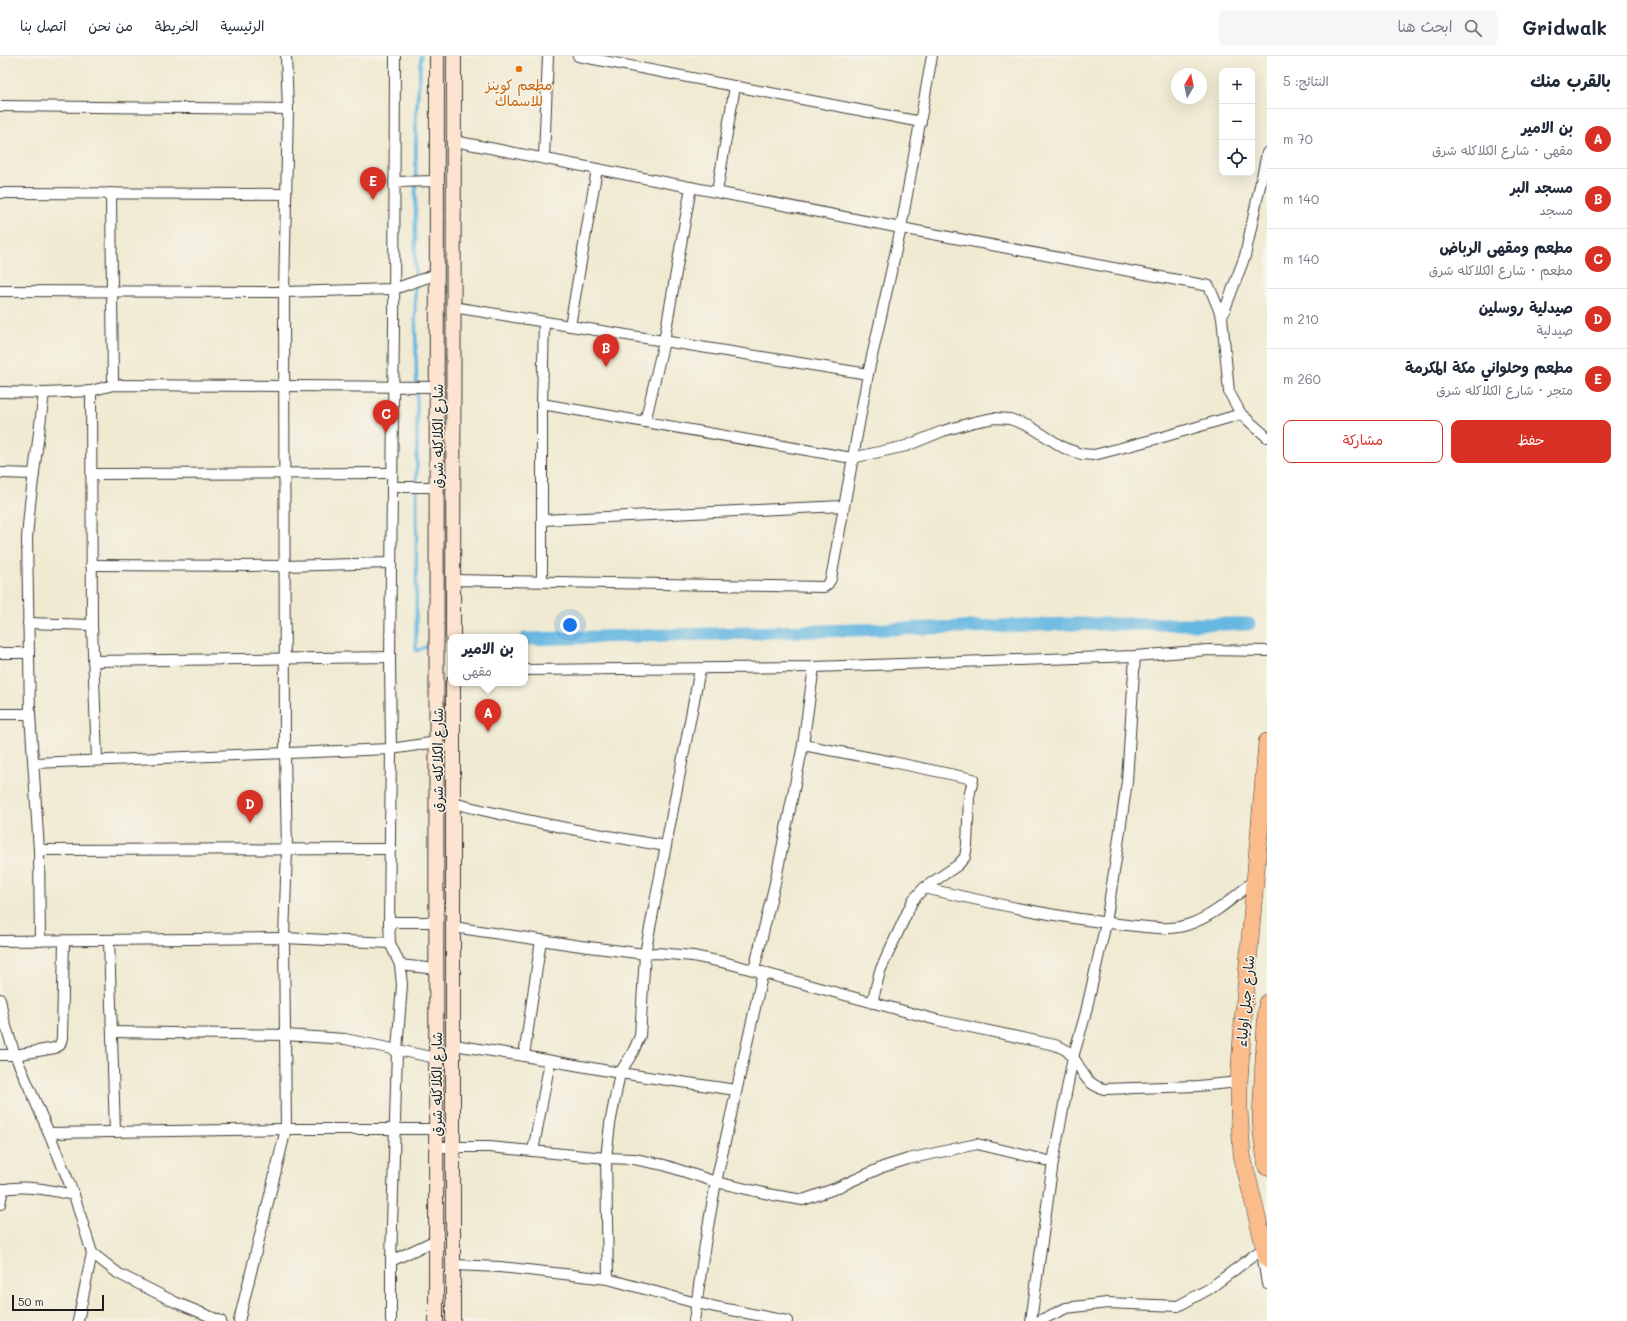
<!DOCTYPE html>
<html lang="ar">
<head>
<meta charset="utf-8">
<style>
	:root { --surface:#fff; --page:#f6f6f7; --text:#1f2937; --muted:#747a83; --line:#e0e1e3; --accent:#d93025 }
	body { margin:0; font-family:Mali,"Playpen Sans Arabic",sans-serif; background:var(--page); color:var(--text); direction:rtl }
	.controls { position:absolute; right:12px; top:12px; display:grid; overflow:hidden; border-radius:8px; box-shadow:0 4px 16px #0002 }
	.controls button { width:36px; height:36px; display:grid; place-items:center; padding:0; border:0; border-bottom:1px solid var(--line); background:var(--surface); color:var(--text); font:20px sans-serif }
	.compass { position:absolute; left:1171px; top:12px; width:36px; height:36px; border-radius:50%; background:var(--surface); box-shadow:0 4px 16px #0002; rotate:9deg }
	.scale { position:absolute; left:12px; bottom:10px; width:92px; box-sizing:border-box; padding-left:4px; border:2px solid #1c1c1c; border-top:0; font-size:11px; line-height:14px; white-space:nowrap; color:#1c1c1c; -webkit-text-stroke:3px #f7f3e8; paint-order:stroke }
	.you { position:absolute; left:570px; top:569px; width:14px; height:14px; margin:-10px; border:3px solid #fff; border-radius:50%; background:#1a73e8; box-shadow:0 0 0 6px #1a73e833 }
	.badge { display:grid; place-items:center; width:26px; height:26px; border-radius:50%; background:var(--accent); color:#fff; font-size:13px; font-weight:700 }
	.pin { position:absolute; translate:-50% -33px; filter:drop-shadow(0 1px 2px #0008) }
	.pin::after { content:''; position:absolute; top:21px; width:14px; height:12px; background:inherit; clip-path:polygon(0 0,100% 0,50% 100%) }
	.popup { position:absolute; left:448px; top:578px; width:80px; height:52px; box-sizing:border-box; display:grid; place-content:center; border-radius:8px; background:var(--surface); filter:drop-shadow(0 1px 3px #0005); font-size:13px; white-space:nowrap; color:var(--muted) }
	.popup b { font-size:15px; color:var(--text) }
	.popup::after { content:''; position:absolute; left:50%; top:100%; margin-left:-8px; border:8px solid transparent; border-top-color:var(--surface) }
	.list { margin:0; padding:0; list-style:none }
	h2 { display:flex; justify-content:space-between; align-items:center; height:52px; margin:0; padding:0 16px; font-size:17px }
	h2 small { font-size:13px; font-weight:400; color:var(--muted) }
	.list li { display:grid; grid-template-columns:26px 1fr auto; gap:12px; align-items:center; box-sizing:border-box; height:60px; padding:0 16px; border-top:1px solid var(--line) }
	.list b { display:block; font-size:15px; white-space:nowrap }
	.list p { margin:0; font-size:13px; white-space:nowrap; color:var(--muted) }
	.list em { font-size:13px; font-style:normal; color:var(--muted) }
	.actions { display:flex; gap:8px; padding:12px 16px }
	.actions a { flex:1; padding:9px 0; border:1px solid var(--accent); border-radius:8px; text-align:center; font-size:14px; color:var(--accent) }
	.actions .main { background:var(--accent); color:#fff }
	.icon { flex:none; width:22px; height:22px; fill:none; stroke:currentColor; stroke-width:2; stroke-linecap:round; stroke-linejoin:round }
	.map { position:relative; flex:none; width:1267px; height:1265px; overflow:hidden; direction:ltr }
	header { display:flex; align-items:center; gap:24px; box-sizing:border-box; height:56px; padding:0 20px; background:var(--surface); border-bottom:1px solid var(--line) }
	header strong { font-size:19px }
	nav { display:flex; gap:22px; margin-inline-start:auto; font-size:14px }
	.search { width:280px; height:36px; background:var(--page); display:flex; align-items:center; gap:10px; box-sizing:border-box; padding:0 14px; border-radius:8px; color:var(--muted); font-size:15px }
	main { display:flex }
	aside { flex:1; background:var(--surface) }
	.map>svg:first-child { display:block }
</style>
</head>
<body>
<header>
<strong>Gridwalk</strong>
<div class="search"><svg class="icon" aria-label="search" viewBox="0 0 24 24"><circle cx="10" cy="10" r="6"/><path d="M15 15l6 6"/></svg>ابحث هنا</div>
<nav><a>الرئيسية</a><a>الخريطة</a><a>من نحن</a><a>اتصل بنا</a></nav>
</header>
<main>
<aside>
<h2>بالقرب منك<small>النتائج: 5</small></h2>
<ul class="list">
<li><span class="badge">A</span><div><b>بن الامير</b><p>مقهى · شارع الكلاكله شرق</p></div><em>70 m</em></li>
<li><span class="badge">B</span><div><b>مسجد البر</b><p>مسجد</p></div><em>140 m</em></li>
<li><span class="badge">C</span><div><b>مطعم ومقهى الرباض</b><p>مطعم · شارع الكلاكله شرق</p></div><em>140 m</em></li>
<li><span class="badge">D</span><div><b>صيدلية روسلين</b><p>صيدلية</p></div><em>210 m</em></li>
<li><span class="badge">E</span><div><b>مطعم وحلواني مكة المكرمة</b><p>متجر · شارع الكلاكله شرق</p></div><em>260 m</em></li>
</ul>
<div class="actions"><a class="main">حفظ</a><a>مشاركة</a></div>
</aside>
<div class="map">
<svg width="1267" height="1265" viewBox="0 0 1267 1265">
	<rect width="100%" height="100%" fill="#f7f3e8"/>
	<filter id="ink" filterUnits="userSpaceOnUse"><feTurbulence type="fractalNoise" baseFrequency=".025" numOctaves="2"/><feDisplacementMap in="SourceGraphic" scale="8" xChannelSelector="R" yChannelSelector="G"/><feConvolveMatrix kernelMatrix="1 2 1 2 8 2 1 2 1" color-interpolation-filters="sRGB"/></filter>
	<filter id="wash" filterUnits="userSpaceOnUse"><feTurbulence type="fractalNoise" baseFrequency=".012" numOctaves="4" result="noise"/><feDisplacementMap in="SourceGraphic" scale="16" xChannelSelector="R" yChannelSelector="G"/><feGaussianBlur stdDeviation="0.9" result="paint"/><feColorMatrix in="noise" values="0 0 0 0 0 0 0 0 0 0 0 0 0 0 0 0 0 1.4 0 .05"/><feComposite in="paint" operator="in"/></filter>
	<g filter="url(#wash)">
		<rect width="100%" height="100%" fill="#f0ead2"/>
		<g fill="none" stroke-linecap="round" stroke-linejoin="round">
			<polyline stroke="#66b7e1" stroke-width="3.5" points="421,0 416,60 415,245 417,349 416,595 430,589"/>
			<polyline stroke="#66b7e1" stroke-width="13" points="525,583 1073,568 1249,568"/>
		</g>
	</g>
	<g filter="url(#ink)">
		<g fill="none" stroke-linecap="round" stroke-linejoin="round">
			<g stroke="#3c3b37" stroke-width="12">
				<g id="street">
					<polyline points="578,0 921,66"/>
					<polyline points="0,50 288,53"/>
					<polyline points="454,85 901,172 1209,230 1222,261 1229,336 1241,358 1267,381"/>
					<polyline points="544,102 548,0"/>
					<polyline points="394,126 437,125"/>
					<polyline points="717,136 735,30"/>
					<polyline points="0,137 286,138"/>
					<polyline points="111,137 113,329"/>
					<polyline points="0,235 284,236 394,233 437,218"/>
					<polyline points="453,251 868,318"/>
					<polyline points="1222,261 1245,200 1267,97"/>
					<polyline points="570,270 597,113"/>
					<polyline points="91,335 92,569 97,704"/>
					<polyline points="0,336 44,337 91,335 113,329 437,331"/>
					<polyline points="542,348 852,402 906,390 943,375 974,366 994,362 1010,363 1031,371 1064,392 1081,398 1094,399 1163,381 1241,358"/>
					<polyline points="645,366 664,285 691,131"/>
					<polyline points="0,417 34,418"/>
					<polyline points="91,418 392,417"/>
					<polyline points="392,431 437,431"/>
					<polyline points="542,464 843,450"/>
					<polyline points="91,509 284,510 390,507"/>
					<polyline points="453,524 824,531 828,528 831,523 868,318 901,172 932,0"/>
					<polyline points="542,525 542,348 544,266"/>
					<polyline points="28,567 92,569"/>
					<polyline points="0,597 29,597"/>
					<polyline points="93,605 390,601"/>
					<polyline points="525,614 814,611 1135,600 1208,594 1267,595"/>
					<polyline points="0,658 30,658"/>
					<polyline points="803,689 893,706 973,723 969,741 967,789 965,801 958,809 924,832 913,844 880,915 872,947"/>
					<polyline points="34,707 391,693 437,686"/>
					<path d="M453 747C524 765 595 778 666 790"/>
					<polyline points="39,794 391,793"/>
					<path d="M924 832C991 847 1058 862 1127 869 1147 871 1168 875 1187 869 1213 861 1235 840 1255 824"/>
					<polyline points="389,866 436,866"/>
					<path d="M453 871 581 890 645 898 657 897 693 900 727 907 937 964 1055 989C1059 991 1064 992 1067 995 1083 1008 1080 1027 1104 1033L1198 1030 1239 1026"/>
					<polyline points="109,884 115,1076"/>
					<polyline points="0,885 284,882 390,887"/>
					<polyline points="40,885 39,794 30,658 27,482 30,448 44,337"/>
					<polyline points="400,909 436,913"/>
					<polyline points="754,914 775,827 803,689 814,611"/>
					<polyline points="0,943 4,964 15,999 49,1077 74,1139 92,1197 119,1218 175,1246 221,1265"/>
					<polyline points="112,976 285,979 345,983 436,1002"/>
					<polyline points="454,989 524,1000 620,1017 736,1034"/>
					<polyline points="0,999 15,999 55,992 60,989 62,982 64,885"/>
					<polyline points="524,1000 541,884"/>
					<polyline points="49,1077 286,1073 436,1073"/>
					<polyline points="436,1091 489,1091 606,1102 634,1103 664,1109 716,1126 773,1139 803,1144 834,1133 883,1111 908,1103 977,1088 1053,1106"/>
					<polyline points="533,1095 550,1005"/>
					<path d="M0 1134C24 1128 50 1134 74 1139"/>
					<polyline points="0,1148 3,1133"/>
					<polyline points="1262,1196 1267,1228"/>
					<polyline points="391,1205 436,1184"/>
					<polyline points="454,1209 500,1211 608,1223 696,1247 787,1265"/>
					<polyline points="608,1223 606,1102 610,1068 620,1017 633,996 640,980 645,898 700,613"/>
					<polyline points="78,1265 92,1197"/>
					<polyline points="239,1265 286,1073 284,882 287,794 285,697 284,236 288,53 286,0"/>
					<polyline points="391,1265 391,1205 397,994 402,929 400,909 390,887 389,866 391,693 390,601 394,271 395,0"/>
					<polyline points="694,1265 705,1188 716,1126 763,916"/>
					<polyline points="1031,1265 1053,1106 1073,1001 1085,960 1106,867 1116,803 1127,725 1135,600"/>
					<polyline points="1039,1265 1066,1252 1107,1247 1178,1250 1209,1233 1261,1194"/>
				</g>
			</g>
			<g stroke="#3c3b37" stroke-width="16">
				<g id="secondary">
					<polyline points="453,581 454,0"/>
					<polyline points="453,627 453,1265"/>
					<polyline points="436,1265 437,0"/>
				</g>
			</g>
			<g stroke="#3c3b37" stroke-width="18">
				<g id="highway">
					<polyline points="1267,686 1243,965 1239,1026 1239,1054 1242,1099 1267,1202"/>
					<polyline points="1267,947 1261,1062 1262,1078 1267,1111"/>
				</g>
			</g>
			<use href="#street" stroke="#fff" stroke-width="10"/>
			<use href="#secondary" stroke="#fde4d1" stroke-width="14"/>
			<use href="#highway" stroke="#fabc8b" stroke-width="17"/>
		</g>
	</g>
	<circle fill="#e8710a" stroke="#f7f3e8" stroke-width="1.5" cx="519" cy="13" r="4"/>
	<g text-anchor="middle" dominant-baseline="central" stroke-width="3" stroke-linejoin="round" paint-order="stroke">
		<g font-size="14" fill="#c56008" stroke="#f7f3e8">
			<text x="519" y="28">مطعم كوينز<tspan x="519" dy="16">للاسماك</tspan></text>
		</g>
		<g font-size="14" fill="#1c1c1c" stroke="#f7f3e8">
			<text transform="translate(437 380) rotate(-90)">شارع الكلاكله شرق</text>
			<text transform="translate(437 704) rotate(-90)">شارع الكلاكله شرق</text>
			<text transform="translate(1245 945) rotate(-85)">شارع جبل اولياء</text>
			<text transform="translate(436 1028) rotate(-90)">شارع الكلاكله شرق</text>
		</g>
	</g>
</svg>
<div class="controls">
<button>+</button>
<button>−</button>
<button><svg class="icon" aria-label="locate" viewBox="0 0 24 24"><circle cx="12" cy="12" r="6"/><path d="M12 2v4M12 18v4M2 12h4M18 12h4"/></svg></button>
</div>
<svg class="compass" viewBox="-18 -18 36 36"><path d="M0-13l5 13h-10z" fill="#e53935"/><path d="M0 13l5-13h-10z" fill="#747a83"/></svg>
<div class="scale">50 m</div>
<div class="you"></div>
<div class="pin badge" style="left:488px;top:676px">A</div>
<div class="popup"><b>بن الامير</b>مقهى</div>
<div class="pin badge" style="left:606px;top:311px">B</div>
<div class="pin badge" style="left:386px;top:377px">C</div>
<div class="pin badge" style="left:250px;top:767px">D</div>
<div class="pin badge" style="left:373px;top:144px">E</div>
</div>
</main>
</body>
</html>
